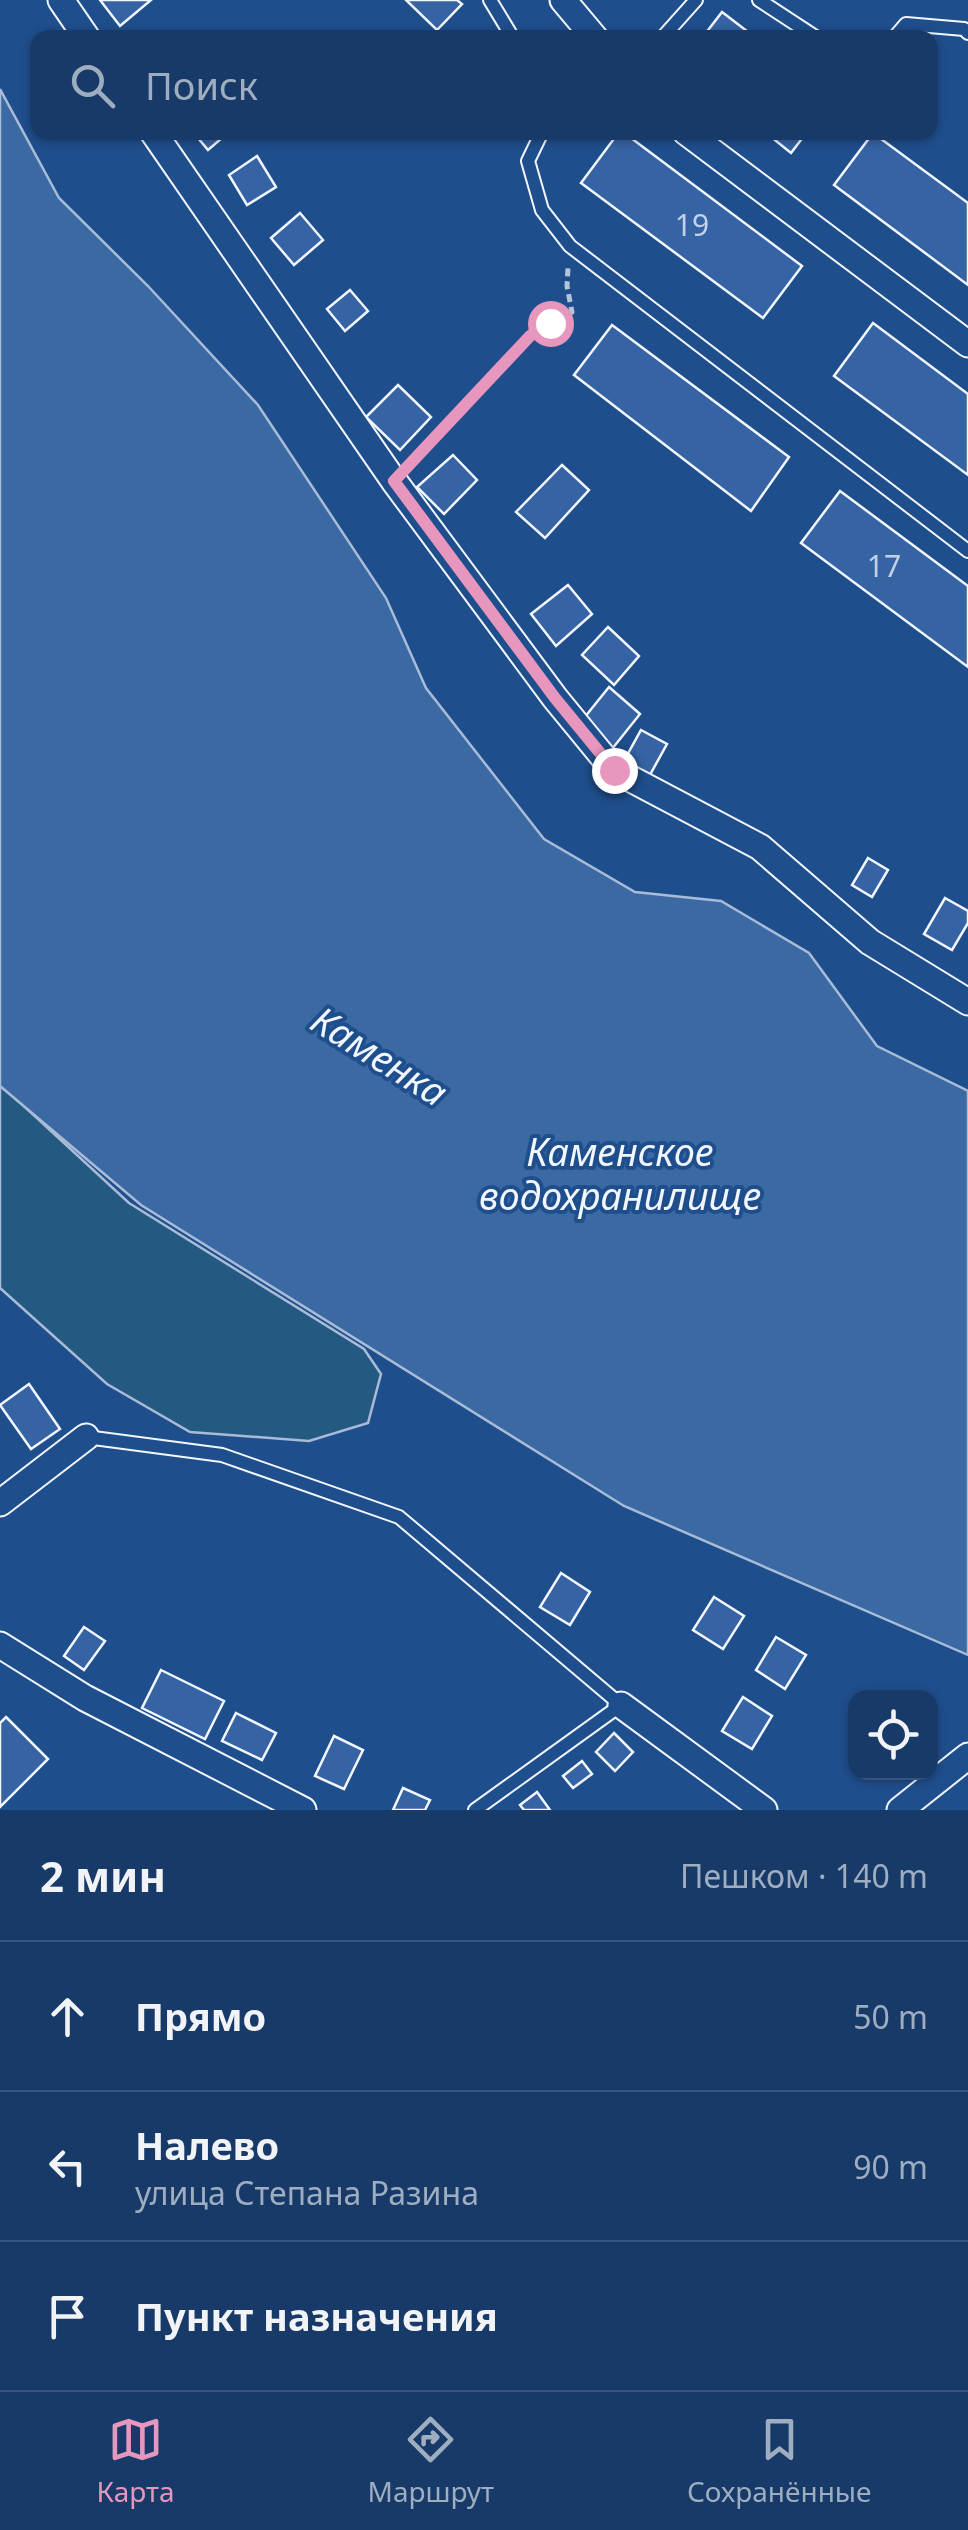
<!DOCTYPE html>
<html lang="ru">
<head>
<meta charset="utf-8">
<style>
	:root { --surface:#173a69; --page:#244571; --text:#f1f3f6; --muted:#9eadc0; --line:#36547d; --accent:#e797bd }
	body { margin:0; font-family:"Noto Sans",sans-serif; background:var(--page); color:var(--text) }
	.controls { position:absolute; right:30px; bottom:30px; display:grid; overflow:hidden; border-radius:20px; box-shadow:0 2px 8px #0004 }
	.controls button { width:90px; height:90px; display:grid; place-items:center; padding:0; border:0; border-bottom:2px solid var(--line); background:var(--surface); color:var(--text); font:50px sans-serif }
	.stop { position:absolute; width:30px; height:30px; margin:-22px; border:8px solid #e797bd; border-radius:50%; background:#fff }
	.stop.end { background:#e797bd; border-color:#fff; box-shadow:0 2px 10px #0008 }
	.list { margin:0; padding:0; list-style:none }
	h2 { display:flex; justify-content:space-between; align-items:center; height:130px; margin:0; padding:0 40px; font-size:42px }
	h2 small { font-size:32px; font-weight:400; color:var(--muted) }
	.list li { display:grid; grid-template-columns:65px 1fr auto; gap:30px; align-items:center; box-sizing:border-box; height:150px; padding:0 40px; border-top:2px solid var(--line) }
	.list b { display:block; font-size:38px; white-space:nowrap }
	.list p { margin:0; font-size:32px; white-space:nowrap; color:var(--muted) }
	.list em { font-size:32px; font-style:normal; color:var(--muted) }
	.icon { flex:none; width:55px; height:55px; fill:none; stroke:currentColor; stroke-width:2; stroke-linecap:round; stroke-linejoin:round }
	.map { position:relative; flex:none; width:968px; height:1810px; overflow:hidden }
	.search { position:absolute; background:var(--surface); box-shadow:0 2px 8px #0004; left:30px; right:30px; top:30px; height:110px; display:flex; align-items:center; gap:25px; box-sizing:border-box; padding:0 35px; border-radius:20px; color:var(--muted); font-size:38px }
	.sheet { height:580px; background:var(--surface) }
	nav { display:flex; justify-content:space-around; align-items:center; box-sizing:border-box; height:140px; border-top:2px solid var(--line); background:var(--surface); font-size:28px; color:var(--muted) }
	nav a { display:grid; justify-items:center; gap:5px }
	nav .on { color:var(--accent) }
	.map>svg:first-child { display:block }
</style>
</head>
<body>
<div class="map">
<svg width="968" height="1810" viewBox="0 0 968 1810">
	<rect width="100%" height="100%" fill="#1f4e8c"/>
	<polygon fill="#245a82" stroke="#a8bbd7" stroke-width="2.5" points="0,1084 129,1203 364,1349 381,1374 368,1423 309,1441 190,1432 107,1384 0,1288"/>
	<polygon fill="#3b69a3" stroke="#a8bbd7" stroke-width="2.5" points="0,89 59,198 148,286 258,405 386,598 426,688 544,839 635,892 721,901 809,953 877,1046 968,1091 968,1655 624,1506 141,1205 0,1086"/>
	<g fill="#3563a3" stroke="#f2f6ff" stroke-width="2.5">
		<polygon points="100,0 151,0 120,26"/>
		<polygon points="406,0 457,0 462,4 437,30"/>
		<polygon points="722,12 756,38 702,38"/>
		<polygon points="193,132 229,132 208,150"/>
		<polygon points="619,132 623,132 802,266 763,318 581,183"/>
		<polygon points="765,132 807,132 791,153"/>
		<polygon points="873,133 968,203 968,285 834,185"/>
		<polygon points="257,156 276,187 247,205 229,175"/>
		<polygon points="300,213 323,240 294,265 271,238"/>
		<polygon points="350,290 368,311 345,331 327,309"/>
		<polygon points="873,323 968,394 968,475 834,376"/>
		<polygon points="612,325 789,457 751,511 574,375"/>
		<polygon points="398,385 431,417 400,450 366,417"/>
		<polygon points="453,455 477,480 444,514 417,487"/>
		<polygon points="562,465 589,490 545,538 516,512"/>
		<polygon points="840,491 968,586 968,667 801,543"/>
		<polygon points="568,585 592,614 556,646 531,614"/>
		<polygon points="608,627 639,656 614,685 582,655"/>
		<polygon points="609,687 640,714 608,754 576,728"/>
		<polygon points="641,730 667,744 646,782 620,768"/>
		<polygon points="868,858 888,870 872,897 852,885"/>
		<polygon points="945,898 968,911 968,923 952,950 924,934"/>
		<polygon points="29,1384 60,1429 31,1449 0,1405"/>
		<polygon points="561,1573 590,1592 570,1625 540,1607"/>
		<polygon points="714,1597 744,1616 723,1649 693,1630"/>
		<polygon points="84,1627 105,1641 84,1670 64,1656"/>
		<polygon points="776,1637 806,1655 785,1689 756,1670"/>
		<polygon points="161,1670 224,1701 205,1739 142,1708"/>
		<polygon points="743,1697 772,1716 752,1749 722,1731"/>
		<polygon points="236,1713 276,1733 262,1760 222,1741"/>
		<polygon points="6,1717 48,1759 0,1807 0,1723"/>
		<polygon points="614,1733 633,1752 615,1771 596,1752"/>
		<polygon points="334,1736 363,1750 344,1789 315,1776"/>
		<polygon points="582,1761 592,1774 573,1788 563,1776"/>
		<polygon points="403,1788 430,1800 425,1810 393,1810"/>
		<polygon points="537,1792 550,1810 524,1810 520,1805"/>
	</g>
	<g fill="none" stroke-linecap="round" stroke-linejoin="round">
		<g stroke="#f2f6ff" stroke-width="16">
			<g id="service">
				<polyline points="490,0 513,38"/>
				<polyline points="759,0 817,38"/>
				<polyline points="662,38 696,0"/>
				<polyline points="894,38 906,24 964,29 968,33"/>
				<polyline points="542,132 528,161 542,210 570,246 968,551"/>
				<polyline points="86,1437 222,1455 399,1517 621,1705 475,1810"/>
			</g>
		</g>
		<g stroke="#f2f6ff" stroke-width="29">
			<g id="minor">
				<polyline points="61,0 87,38"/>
				<polyline points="563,0 595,38"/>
				<polyline points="153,132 394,481 555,698 614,770 760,847 870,942 968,1002"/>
				<polyline points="686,132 968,344"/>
				<polyline points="0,1503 86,1437"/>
				<polyline points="0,1645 85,1698 303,1810"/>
				<polyline points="621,1705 764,1810"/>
				<polyline points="900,1810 968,1756"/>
			</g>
		</g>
		<polyline stroke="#b3c4dc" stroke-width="5" stroke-dasharray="8 5" stroke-linecap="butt" points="410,464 529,337 572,312 567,286 568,268"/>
		<use href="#service" stroke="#1f4e8c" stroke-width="12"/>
		<use href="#minor" stroke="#1f4e8c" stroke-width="25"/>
	</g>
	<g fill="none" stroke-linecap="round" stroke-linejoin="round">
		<polyline stroke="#e797bd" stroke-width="12" points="550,323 530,336 394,481 555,698 614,770"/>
	</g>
	<g text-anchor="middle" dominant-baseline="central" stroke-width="8" stroke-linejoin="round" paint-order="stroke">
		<g font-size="30" fill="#c3d1e8">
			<text x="692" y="224">19</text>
			<text x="884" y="565">17</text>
		</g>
		<g font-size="38" font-style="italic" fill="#f2f6ff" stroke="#1f4e8c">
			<text transform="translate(380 1055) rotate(32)">Каменка</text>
			<text x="620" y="1151">Каменское<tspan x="620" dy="44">водохранилище</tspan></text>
		</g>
	</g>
</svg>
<div class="controls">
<button><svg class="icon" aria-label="locate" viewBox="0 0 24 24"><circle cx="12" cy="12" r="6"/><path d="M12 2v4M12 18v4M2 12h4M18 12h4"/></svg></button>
</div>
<div class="stop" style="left:550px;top:323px"></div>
<div class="stop end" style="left:614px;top:770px"></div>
<div class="search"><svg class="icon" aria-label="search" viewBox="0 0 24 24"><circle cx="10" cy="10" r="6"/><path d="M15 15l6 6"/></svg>Поиск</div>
</div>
<section class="sheet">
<h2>2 мин<small>Пешком · 140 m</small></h2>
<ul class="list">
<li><svg class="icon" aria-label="ahead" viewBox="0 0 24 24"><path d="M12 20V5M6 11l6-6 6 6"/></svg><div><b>Прямо</b></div><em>50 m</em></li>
<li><svg class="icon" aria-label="left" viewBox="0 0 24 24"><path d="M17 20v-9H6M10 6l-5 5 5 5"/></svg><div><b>Налево</b><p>улица Степана Разина</p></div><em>90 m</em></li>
<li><svg class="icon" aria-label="arrive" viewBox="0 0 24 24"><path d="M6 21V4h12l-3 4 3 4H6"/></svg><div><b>Пункт назначения</b></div></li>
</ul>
</section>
<nav>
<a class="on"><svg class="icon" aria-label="map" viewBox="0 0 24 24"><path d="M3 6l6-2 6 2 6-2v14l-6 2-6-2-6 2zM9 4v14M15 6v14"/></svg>Карта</a>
<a><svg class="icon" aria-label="directions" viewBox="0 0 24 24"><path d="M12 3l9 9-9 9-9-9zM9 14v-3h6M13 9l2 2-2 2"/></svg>Маршрут</a>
<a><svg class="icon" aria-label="saved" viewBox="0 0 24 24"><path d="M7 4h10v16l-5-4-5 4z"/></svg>Сохранённые</a>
</nav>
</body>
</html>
